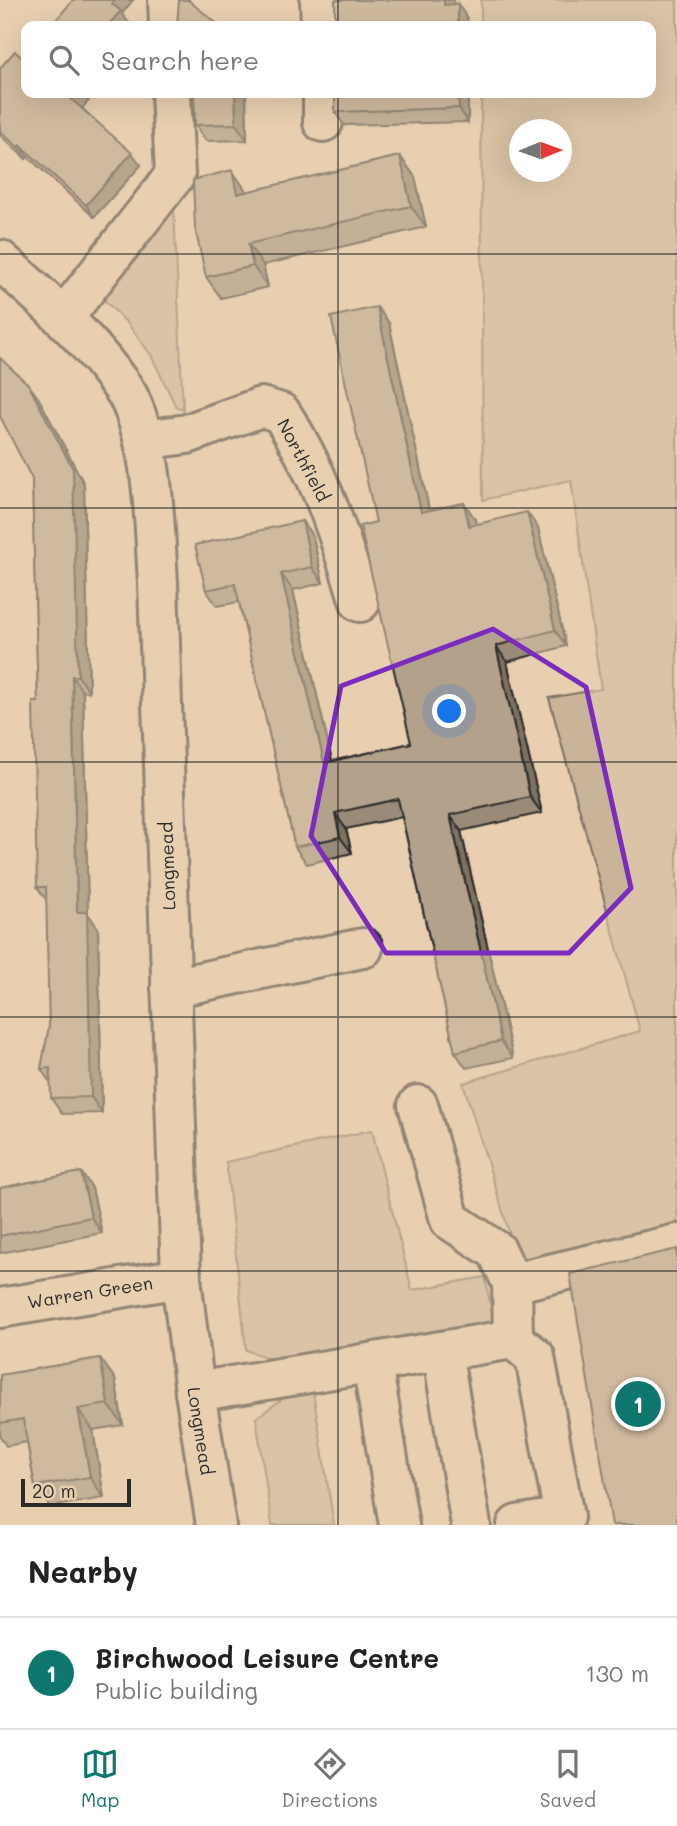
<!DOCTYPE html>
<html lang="en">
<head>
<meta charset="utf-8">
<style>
	:root { --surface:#fff; --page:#f6f6f6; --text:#222; --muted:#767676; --line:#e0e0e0; --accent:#0f766e }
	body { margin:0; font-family:Mali,sans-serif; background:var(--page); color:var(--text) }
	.compass { position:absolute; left:509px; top:119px; width:63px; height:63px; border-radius:50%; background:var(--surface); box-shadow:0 7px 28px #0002; rotate:89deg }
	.scale { position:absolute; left:21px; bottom:18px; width:110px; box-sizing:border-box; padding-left:7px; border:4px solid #2b2b2b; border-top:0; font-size:19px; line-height:24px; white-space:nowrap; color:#2b2b2b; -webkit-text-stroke:5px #e8cfb0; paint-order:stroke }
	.you { position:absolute; left:450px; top:712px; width:24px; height:24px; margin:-18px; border:5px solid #fff; border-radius:50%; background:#1a73e8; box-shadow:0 0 0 10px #1a73e833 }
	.badge { display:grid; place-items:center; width:46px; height:46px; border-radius:50%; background:var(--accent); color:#fff; font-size:23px; font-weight:700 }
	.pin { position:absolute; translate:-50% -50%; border:4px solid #fff; box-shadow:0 2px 7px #0006 }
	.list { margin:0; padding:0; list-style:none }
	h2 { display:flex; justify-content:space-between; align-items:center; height:91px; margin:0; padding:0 28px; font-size:30px }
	h2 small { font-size:23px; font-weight:400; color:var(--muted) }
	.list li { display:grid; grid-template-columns:46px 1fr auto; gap:21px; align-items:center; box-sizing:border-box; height:112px; padding:0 28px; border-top:2px solid var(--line) }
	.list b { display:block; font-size:26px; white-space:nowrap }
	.list p { margin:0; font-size:23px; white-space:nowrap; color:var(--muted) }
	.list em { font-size:23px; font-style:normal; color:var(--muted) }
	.icon { flex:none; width:38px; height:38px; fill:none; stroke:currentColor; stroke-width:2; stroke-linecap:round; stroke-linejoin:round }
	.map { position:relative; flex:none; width:677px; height:1525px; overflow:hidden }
	.search { position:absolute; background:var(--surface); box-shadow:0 7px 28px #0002; left:21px; right:21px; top:21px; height:77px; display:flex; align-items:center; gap:18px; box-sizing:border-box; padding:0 24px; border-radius:14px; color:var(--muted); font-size:26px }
	.sheet { height:203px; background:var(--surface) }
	nav { display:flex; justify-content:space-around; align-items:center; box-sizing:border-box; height:98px; border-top:2px solid var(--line); background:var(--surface); font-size:19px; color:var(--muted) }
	nav a { display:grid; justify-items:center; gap:4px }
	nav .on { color:var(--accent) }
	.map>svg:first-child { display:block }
</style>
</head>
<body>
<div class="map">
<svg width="677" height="1525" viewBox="0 0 677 1525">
	<rect width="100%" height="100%" fill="#e8cfb0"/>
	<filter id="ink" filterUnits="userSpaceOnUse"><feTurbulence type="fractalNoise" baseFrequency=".0143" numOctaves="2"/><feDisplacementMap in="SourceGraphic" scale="14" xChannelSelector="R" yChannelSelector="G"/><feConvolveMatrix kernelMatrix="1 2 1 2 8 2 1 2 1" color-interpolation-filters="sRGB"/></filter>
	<g filter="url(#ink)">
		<g fill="#c9b49a" stroke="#7a7062" stroke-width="2" fill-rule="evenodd">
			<path d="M481 0H677V1225L520 1267 463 1083 640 1031 549 698 601 689 571 480 483 500 481 93H651V26H481ZM520 130H562V172H520Z"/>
			<polygon points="168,201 174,208 183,409 176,407 151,355 127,323 99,295"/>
			<polygon points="372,1130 412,1290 485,1277 495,1328 282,1363 246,1350 226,1162"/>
			<polygon points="313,1391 334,1525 272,1525 256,1418 286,1396"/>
		</g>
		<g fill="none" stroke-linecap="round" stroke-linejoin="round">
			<g stroke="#2b2b2b" stroke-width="44">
				<g id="minor">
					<polyline points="168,0 169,26"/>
					<polyline points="320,0 321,26"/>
					<polyline points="323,93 323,122"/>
					<path d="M0 260C40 296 80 330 112 373 118 382 126 390 130 400 155 455 154 523 158 583L181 1278 195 1392 216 1525"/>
					<polyline points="64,317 175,175 171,93"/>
					<path d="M144 440 187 434 261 407 281 413C320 472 339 535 360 602"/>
					<polyline points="171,988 363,948"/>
					<polyline points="418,1105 450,1220 497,1251 512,1283"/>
					<polyline points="0,1308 181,1278"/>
					<polyline points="513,1339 512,1283 677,1244"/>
					<polyline points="442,1351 471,1525"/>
					<polyline points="372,1363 399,1525"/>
					<polyline points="195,1392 513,1339 535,1357 564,1517 517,1525"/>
				</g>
			</g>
			<use href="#minor" stroke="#e8cfb0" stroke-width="38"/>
		</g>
		<g fill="#9a8a78" stroke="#2b2b2b" stroke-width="2">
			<polygon points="0,68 82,108 141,165 94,217 28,157 26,159 0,135"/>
			<polygon points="246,93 247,140 206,141 195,125"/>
			<polygon points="335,93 468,93 468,122 344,125 335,112"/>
			<polygon points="400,156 415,177 426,227 263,265 268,287 221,298 206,277 247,192"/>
			<polygon points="389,323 429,510 464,503 475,519 476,524 538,528 566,646 507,662 542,813 461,831 513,1058 466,1068 455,1052 402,817 346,829 352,853 307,864 295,847 239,602 217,606 206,590 302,521 313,537 323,583 293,590 332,761 411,743 376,522"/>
			<polygon points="28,384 39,399 84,484 89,691 83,692 88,914 98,928 102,1113 62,1114 51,1098 51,1084 41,1069 49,1027 47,901 37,887 38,702 32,479"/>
			<polygon points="81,1172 92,1188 102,1233 0,1253 0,1188"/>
			<polygon points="100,1358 115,1379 123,1425 93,1430 104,1498 50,1507 35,1486 27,1442 6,1446 0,1436 0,1375"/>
		</g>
		<g fill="#7d7161" stroke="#2b2b2b" stroke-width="2">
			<polygon points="115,0 133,0 122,14 129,23 126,26 107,26 112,4"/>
			<polygon points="444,0 454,0 454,18 444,5"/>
			<polygon points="458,4 467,18 468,26 458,26"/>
			<polygon points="76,93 95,93 80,111 71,99"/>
			<polygon points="235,93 246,93 247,140 236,124"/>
			<polygon points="458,93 468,93 468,122 459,108"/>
			<polygon points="20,145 28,157 26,159 18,147"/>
			<polygon points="132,153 141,165 94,217 86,205"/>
			<polygon points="400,156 415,177 426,227 411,206"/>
			<polygon points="232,170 247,192 237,194"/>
			<polygon points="248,244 263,265 268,287 253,266"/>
			<polygon points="377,307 389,323 433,528 421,512"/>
			<polygon points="28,384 39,399 84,484 89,691 78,676"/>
			<polygon points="464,503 475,519 480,542 469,526"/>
			<polygon points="527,512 538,528 566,646 555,630"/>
			<polygon points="302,521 313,537 323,583 312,567"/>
			<polygon points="281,574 293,590 336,779 324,763"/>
			<polygon points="496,646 507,662 542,813 530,797"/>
			<polygon points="72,676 83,692 88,914 98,928 102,1113 91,1097 77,912"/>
			<polygon points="335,813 346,829 352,853 340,837"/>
			<polygon points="450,815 461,831 513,1058 501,1041"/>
			<polygon points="81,1172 92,1188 102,1233 91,1217"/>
			<polygon points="100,1358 115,1379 123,1425 108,1404"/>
			<polygon points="78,1409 93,1430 104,1498 90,1477"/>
		</g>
		<g fill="#b3a18b" stroke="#2b2b2b" stroke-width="2">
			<polygon points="73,0 115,0 112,4 121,11 107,26 51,26"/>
			<polygon points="179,0 188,0 220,26 177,26"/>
			<polygon points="335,0 444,0 444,5 458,4 458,26 335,26"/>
			<polygon points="15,51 23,59 26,56 26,93 76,93 71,99 132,153 86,205 20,145 18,147 0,131 0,68"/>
			<polygon points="194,93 235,93 236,124 195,125"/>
			<polygon points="335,93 458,93 459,108 335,112"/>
			<polygon points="400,156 411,206 248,244 253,266 206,277 195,228 193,180 232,170 237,194"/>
			<polygon points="377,307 421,512 464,503 469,526 527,512 555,630 496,646 530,797 450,815 501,1041 455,1052 398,799 335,813 340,837 295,847 235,584 206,590 195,545 302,521 312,567 281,574 324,763 411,743 360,526 376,522 331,317"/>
			<polygon points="0,358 28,384 73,469 78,676 72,676 77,912 87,912 91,1097 51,1098 50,1068 41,1069 49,1027 46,887 37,887 33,702 38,702 32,479 0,416"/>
			<polygon points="81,1172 91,1217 0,1236 0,1188"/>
			<polygon points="677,1249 677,1525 612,1525 570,1274"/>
			<polygon points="100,1358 108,1404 78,1409 90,1477 35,1486 23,1419 0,1423 0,1375"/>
		</g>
	</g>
	<path d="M0 0H677V1525H0ZM493 629 586 687 631 888 569 953H386L311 836 341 686Z" fill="#e8cfb0" fill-opacity=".55" fill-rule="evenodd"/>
	<path fill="none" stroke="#7b2cbf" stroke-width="5" stroke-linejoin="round" d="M493 629 586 687 631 888 569 953H386L311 836 341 686Z"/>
	<path fill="none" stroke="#2b2b2b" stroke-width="2" stroke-opacity="0.55" d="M338 0V26M338 93V1525M0 254H677M0 508H677M0 762H677M0 1017H677M0 1271H677"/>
	<g text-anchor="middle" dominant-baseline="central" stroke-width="7" stroke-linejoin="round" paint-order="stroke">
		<g font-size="18" fill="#2b2b2b" stroke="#e8cfb0">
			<text transform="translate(304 460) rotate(62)">Northfield</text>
			<text transform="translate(167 866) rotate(-92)">Longmead</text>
			<text transform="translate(90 1292) rotate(-9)">Warren Green</text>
			<text transform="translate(201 1431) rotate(81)">Longmead</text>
		</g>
	</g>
</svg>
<svg class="compass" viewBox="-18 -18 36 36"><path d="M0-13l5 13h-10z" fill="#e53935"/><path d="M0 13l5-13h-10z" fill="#767676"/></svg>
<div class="scale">20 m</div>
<div class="you"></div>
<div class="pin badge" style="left:638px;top:1404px">1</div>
<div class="search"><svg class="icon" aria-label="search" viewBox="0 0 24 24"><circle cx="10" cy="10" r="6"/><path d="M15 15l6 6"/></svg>Search here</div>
</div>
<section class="sheet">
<h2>Nearby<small></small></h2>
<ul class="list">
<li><span class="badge">1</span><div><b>Birchwood Leisure Centre</b><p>Public building</p></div><em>130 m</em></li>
</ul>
</section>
<nav>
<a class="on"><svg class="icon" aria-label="map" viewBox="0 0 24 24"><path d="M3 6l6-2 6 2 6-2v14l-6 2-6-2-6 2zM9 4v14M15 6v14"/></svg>Map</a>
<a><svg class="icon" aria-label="directions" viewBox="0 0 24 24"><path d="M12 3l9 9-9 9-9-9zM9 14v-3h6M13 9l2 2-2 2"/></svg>Directions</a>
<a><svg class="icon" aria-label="saved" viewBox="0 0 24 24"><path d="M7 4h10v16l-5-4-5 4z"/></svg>Saved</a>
</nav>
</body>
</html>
